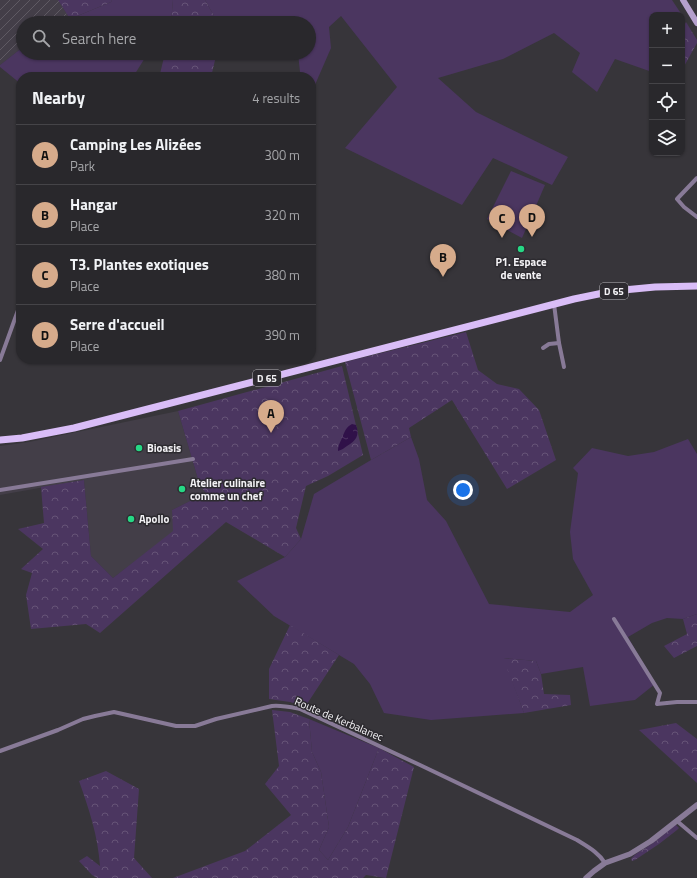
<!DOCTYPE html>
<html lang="en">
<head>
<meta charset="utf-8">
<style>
	:root { --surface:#29282c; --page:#313034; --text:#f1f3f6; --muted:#a5a6a9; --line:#454448; --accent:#d6ab8b }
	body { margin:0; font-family:"Titillium Web",sans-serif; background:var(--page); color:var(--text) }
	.controls { position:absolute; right:12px; top:12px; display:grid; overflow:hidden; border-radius:8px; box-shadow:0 1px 3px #0004 }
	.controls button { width:36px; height:36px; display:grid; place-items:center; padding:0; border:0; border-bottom:1px solid var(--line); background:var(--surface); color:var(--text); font:20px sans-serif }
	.you { position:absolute; left:463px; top:490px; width:14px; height:14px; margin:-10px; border:3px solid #fff; border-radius:50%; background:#1a73e8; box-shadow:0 0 0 6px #1a73e833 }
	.badge { display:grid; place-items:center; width:26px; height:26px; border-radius:50%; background:var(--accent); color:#111; font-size:13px; font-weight:700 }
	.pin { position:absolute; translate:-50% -33px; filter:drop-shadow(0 1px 2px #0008) }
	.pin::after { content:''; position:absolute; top:21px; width:14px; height:12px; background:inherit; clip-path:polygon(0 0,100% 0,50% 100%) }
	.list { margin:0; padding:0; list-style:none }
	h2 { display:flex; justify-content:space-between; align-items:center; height:52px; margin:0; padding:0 16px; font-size:17px }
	h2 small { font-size:13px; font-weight:400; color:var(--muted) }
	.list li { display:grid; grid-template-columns:26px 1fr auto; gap:12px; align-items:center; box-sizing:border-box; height:60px; padding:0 16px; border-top:1px solid var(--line) }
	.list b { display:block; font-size:15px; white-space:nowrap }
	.list p { margin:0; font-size:13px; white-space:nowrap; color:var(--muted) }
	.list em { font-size:13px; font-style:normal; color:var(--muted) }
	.icon { flex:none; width:22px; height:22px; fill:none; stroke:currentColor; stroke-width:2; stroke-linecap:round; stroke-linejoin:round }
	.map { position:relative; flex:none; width:697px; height:878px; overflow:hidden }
	.search { position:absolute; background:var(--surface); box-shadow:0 1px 3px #0004; left:16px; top:16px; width:300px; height:44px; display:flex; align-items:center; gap:10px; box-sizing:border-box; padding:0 14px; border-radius:22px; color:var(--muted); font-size:15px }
	.panel { position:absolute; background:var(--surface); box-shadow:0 1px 3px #0004; left:16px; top:72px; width:300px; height:292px; border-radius:16px }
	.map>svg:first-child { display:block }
</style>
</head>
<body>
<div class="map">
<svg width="697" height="878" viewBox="0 0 697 878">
	<defs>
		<pattern id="industrial-furrows" width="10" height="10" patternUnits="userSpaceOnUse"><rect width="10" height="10" fill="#433e48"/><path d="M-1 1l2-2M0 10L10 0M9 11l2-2" fill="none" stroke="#5f5a63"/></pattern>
		<pattern id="forest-crowns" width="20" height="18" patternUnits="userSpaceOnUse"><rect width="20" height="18" fill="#4b3660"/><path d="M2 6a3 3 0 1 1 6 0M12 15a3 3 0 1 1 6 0" fill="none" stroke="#665477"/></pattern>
		<pattern id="water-ripples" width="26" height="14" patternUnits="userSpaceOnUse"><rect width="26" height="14" fill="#301149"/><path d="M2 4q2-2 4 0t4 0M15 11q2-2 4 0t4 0" fill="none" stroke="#4f3464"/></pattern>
	</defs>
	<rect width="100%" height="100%" fill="#37353a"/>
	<polygon fill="#433e48" points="178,411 200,486 206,493 172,510 174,531 113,578 91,556 84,480 0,495 0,446 29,442"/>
	<polygon fill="url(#industrial-furrows)" points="0,0 58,0 70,19 63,23 23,23 23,47 0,65"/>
	<g fill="#4b3660">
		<polygon points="112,0 173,0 171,23 63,23 70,19 111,2"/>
		<polygon points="205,0 672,0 682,15 652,15 652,72 615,59 597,92 572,72 580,53 554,33 503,59 438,78 476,112 568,157 552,185 493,158 462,205 345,148 397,87 341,16 329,27 331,48 311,94 311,77 298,77 300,72 298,53 309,53 309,23 218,23"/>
		<polygon points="23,47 23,53 148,53 133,77 21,77 21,84 0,67 0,65"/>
		<polygon points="511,171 545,185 522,238 487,219"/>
		<polygon points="411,437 419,459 427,500 446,521 489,604 570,612 593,595 573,559 570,532 578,473 573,468 592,448 628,456 654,452 688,439 697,454 697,614 683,619 667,618 652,623 628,637 655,684 635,700 590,706 583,667 541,674 536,661 504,658 524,713 431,720 384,713 370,684 354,664 274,616 237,581 285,557 301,539 314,494 371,460"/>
		<polygon points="309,719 379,748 348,827 328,860 319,850 329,827 321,772 312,752"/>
	</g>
	<g fill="url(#forest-crowns)">
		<polygon points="58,0 112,0 111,2 70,19"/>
		<polygon points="173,0 205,0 218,23 171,23"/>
		<polygon points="686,22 697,40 697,43 682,70 682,29"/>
		<polygon points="165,53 218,53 216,56 211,77 163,77 160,74"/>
		<polygon points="466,332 478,370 497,384 519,389 539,410 556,460 507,489 452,400 409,428 411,437 371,460 345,362"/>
		<polygon points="342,366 363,455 328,476 306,486 296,528 301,539 285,557 226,522 100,633 86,624 31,629 26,595 32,573 21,569 43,549 18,529 44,523 41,487 84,480 91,556 113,578 173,531 172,510 206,493 200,486 178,411"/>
		<polygon points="697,614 697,646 674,658 664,646 687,634 683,619"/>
		<polygon points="290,625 339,655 305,707 290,702 269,699 269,669"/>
		<polygon points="503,658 536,661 541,674 544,694 570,695 571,705 524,713"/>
		<polygon points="272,710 290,712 309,719 312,752 321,772 329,827 319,850 328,860 348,827 379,748 414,767 386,878 366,875 363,878 173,878 245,851 291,815 265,784 279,766"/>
		<polygon points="676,723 697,739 697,783 639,730"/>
		<path d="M106 771 139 789 134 858 152 878H97L92 875 79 861 87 856 100 866C98 836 89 809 79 781Z"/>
		<path d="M675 824 679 828 677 830 659 844 635 860 632 861 631 859C636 852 646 848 653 843 661 837 668 831 675 824Z"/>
	</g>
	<path fill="url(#water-ripples)" d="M352 424 356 425C360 435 356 441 347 446 344 448 342 450 338 451 338 445 340 443 342 438 345 431 346 427 352 424Z"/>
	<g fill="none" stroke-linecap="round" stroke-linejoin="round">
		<g stroke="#887a97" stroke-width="4">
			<polyline points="697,178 677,199 684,207 697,217"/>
			<polyline points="554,304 559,343 564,367"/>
			<polyline points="543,348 549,344 559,343"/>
			<polyline points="0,360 21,302"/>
			<polyline points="0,490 193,459"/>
			<polyline points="614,619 660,693 657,704 677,702 697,702"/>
			<path d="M0 751 58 730 83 719 95 716 114 712 176 726H195L216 719 272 706C281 705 290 707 300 709L420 765 577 840C588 847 598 852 605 863"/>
			<polyline points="677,821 697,838"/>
		</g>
		<polyline stroke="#887a97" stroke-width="5.5" points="586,878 594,871 605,863 630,854 651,841 697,805"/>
		<polyline stroke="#b5a0cd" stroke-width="6" points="683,0 697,23"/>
		<polyline stroke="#d9bdf7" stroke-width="7" points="0,440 22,438 74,428 574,299 613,291 655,287 697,286"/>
	</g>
	<g fill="#26d885" stroke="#2d2b30" stroke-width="1.5">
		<circle cx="521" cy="249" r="4"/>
		<circle cx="139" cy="448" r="4"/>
		<circle cx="182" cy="489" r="4"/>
		<circle cx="131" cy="519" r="4"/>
	</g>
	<g text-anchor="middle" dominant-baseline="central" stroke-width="3" stroke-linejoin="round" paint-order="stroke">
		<g fill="#2d2b30" stroke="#b8b7bb" stroke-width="1">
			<rect x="600" y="283" width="28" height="16" rx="3"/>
			<rect x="253" y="370" width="28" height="16" rx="3"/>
		</g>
		<g font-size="10" font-weight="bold" fill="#f4f3f6">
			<text x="614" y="291">D 65</text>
			<text x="267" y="378">D 65</text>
		</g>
		<g font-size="11" font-weight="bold" fill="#f4f3f6" stroke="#2d2b30" text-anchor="start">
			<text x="521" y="262" text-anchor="middle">P1. Espace<tspan x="521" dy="13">de vente</tspan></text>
			<text x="147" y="448">Bioasis</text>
			<text x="190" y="483">Atelier culinaire<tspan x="190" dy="13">comme un chef</tspan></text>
			<text x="139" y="519">Apollo</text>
		</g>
		<g font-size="11" fill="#f4f3f6" stroke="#2d2b30">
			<text transform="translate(339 719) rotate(23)">Route de Kerbalanec</text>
		</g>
	</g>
</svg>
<div class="controls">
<button>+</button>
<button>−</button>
<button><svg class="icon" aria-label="locate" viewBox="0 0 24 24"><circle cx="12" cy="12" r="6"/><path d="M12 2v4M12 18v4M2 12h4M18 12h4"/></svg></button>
<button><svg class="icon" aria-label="layers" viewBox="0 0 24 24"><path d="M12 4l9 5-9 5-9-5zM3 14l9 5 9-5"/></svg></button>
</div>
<div class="you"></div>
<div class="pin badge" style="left:271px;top:433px">A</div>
<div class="pin badge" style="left:443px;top:277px">B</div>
<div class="pin badge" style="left:502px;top:238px">C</div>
<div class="pin badge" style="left:532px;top:237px">D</div>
<div class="search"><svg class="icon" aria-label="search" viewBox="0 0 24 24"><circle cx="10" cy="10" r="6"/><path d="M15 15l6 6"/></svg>Search here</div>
<section class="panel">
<h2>Nearby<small>4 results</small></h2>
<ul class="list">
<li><span class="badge">A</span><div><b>Camping Les Alizées</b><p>Park</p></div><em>300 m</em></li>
<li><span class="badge">B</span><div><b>Hangar</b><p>Place</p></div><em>320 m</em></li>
<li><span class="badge">C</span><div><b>T3. Plantes exotiques</b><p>Place</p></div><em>380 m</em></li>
<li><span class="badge">D</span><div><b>Serre d'accueil</b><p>Place</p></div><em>390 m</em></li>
</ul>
</section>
</div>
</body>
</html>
